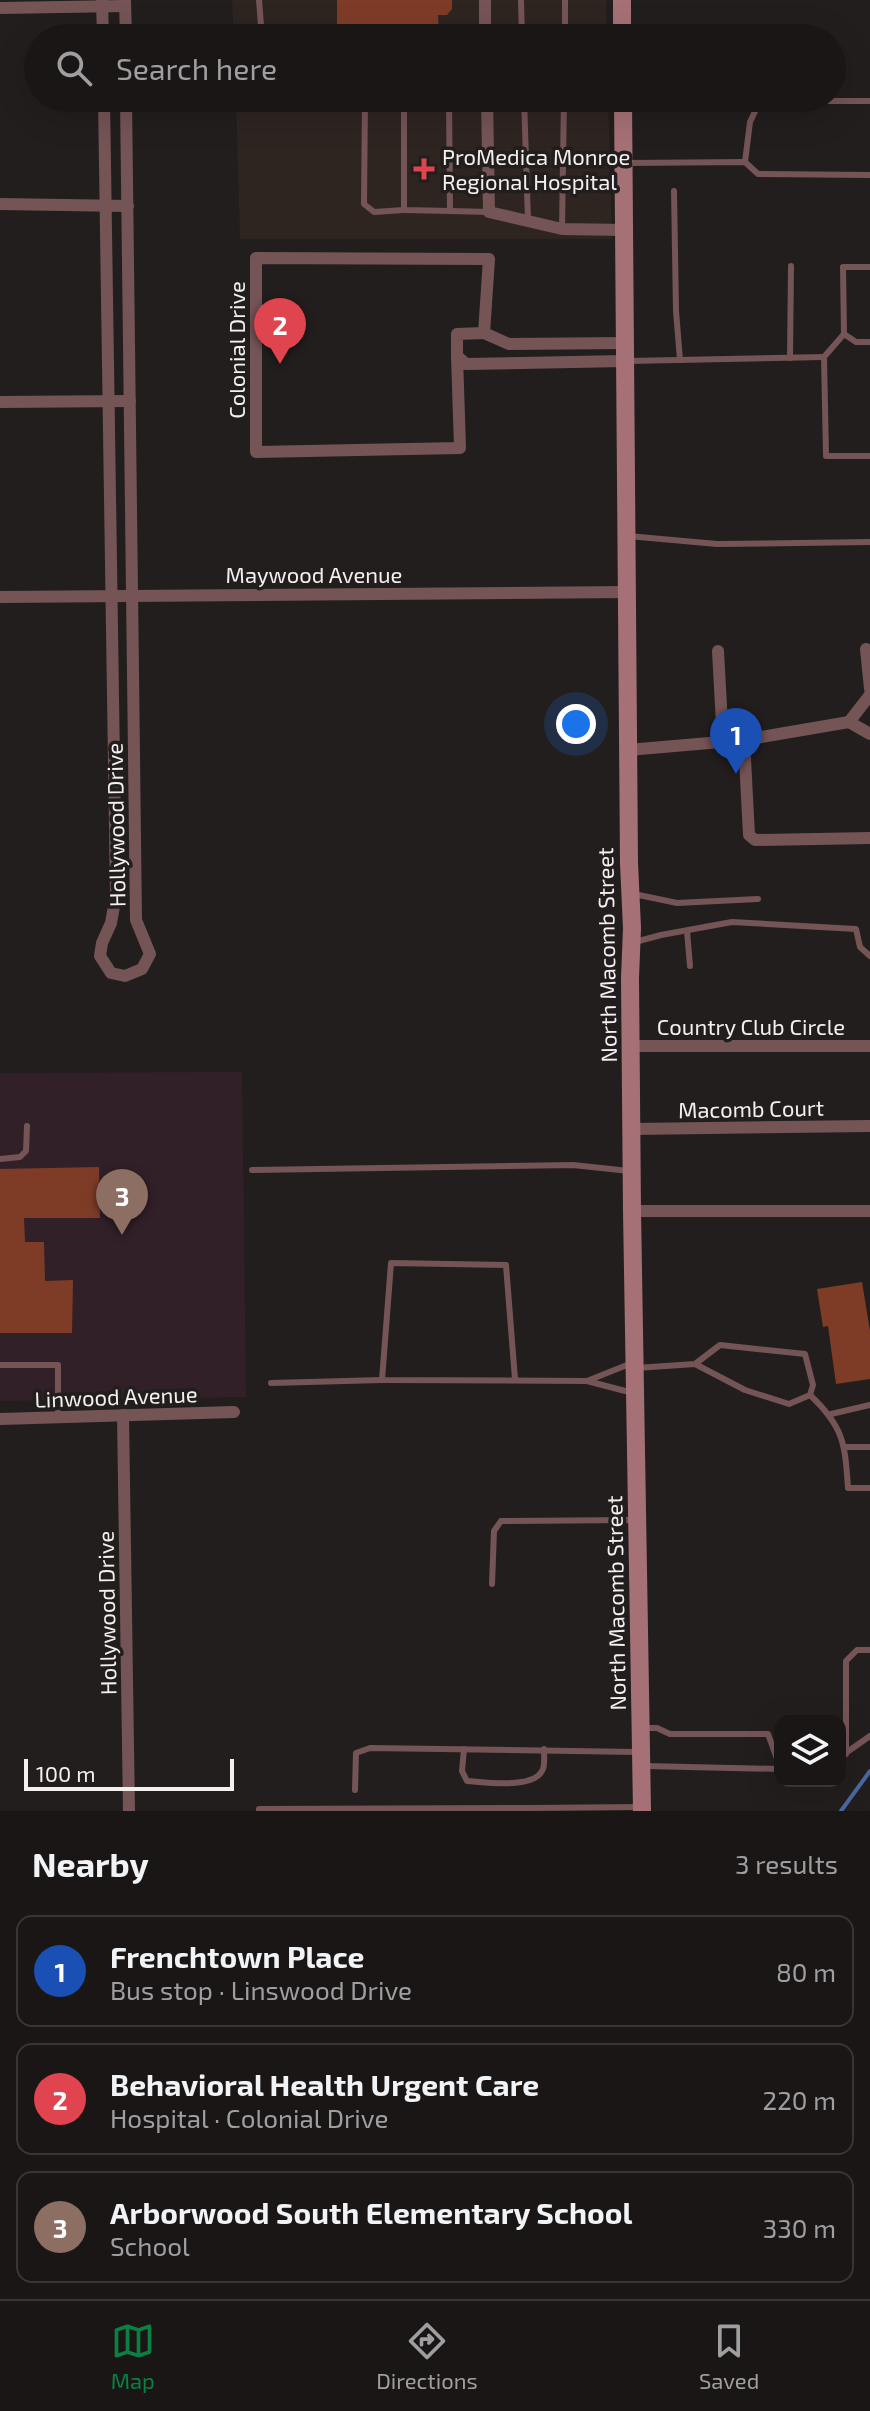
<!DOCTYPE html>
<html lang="en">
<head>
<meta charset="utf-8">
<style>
	:root { --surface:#1a1616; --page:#231f1f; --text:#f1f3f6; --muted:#9f9fa1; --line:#383535; --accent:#0b8043 }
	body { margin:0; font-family:"Exo 2",sans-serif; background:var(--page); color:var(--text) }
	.controls { position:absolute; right:24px; bottom:24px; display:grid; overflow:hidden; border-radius:16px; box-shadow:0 8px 32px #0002 }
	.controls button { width:72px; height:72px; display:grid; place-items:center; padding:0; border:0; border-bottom:2px solid var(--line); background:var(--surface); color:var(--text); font:40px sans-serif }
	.scale { position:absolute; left:24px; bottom:20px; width:210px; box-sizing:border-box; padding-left:8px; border:4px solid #f3f0ef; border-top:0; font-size:22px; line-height:28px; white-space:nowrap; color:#f3f0ef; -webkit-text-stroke:6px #221e1d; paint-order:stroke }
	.you { position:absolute; left:576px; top:724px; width:28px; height:28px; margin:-20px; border:6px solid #fff; border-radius:50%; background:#1a73e8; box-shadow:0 0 0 12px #1a73e833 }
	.badge { display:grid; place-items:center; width:52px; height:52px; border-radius:50%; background:var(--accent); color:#fff; font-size:26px; font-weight:700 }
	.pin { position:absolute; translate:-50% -66px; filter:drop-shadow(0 2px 4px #0008) }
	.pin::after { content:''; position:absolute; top:42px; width:28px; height:24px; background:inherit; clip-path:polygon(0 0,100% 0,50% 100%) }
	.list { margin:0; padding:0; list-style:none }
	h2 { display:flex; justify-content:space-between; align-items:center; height:104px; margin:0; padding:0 32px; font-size:34px }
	h2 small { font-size:26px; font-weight:400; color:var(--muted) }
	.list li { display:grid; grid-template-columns:52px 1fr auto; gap:24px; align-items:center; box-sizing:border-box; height:112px; margin:0 16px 16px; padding:0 16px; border:2px solid var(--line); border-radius:16px }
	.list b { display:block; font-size:30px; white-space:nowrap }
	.list p { margin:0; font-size:26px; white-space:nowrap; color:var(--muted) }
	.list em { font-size:26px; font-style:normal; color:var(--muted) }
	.icon { flex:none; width:44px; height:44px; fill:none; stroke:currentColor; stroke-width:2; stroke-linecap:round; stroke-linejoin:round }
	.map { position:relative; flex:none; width:870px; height:1811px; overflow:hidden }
	.search { position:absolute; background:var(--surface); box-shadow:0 8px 32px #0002; left:24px; right:24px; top:24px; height:88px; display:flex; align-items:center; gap:20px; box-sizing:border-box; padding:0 28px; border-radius:44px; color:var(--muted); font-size:30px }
	.sheet { height:488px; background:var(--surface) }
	nav { display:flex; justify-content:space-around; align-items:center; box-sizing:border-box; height:112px; border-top:2px solid var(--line); background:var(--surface); font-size:22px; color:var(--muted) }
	nav a { display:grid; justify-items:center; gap:4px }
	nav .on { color:var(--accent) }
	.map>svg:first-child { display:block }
</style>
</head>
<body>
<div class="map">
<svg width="870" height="1811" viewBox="0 0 870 1811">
	<rect width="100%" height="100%" fill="#221e1d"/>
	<g fill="#2e2521">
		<polygon points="232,0 606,0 606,38 234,38"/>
		<polygon points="236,98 608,98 612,239 240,239"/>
	</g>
	<polygon fill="#322028" points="242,1072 246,1397 0,1401 0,1073"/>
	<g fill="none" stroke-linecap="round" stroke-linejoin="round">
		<polyline stroke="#4968a1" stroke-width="4" points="841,1811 870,1771"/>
	</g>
	<g fill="#7e3c27">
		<polygon points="337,0 452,0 452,9 447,15 438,15 439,34 429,35 429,38 418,38 418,35 337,36"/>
		<polygon points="99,1167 100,1218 24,1218 25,1242 44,1242 45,1281 73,1280 72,1333 0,1333 0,1169"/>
		<polygon points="862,1282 870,1331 870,1379 836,1384 828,1326 823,1327 817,1289"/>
	</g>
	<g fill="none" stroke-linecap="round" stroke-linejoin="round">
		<g stroke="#755456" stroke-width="6">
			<polyline points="259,0 262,38"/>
			<polyline points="521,0 522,38"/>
			<polyline points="565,38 565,0"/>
			<polyline points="365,98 364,204 374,212 404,210"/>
			<polyline points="404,98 404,210 450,211 449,98"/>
			<polyline points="524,98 528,221"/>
			<polyline points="745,162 750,122 757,107 772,101 870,101"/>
			<polyline points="627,163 745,162 758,174 870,175"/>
			<polyline points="674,191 676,311 680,360"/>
			<polyline points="450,211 489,212"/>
			<polyline points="562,229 564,98"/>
			<polyline points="870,267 843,267 844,334 824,357 826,456 870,456"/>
			<polyline points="844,334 856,342 870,342"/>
			<polyline points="790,358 791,266"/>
			<polyline points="629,361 824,357"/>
			<polyline points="628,536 717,544 870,542"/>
			<polyline points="634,894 677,903 758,899"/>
			<polyline points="687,931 690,966"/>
			<polyline points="635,942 661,935 732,922 856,929 860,947 870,956"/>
			<polyline points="0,1159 20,1157 26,1151 27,1126"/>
			<polyline points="252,1170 573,1165 629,1171"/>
			<polyline points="0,1365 58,1365 58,1416"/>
			<polyline points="636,1368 695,1364 745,1390 789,1404 810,1395 813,1385 805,1354 720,1345 695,1364"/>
			<polyline points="515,1379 506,1265 391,1263 382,1380 587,1381 633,1393"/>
			<polyline points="587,1381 632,1363"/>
			<polyline points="271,1383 382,1380"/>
			<path d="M810 1395C844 1427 845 1444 848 1488H870"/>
			<polyline points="831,1414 870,1405"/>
			<polyline points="845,1447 870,1447"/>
			<polyline points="492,1584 494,1531 501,1521 635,1520"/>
			<polyline points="645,1728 657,1728 670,1734 768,1734 780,1767"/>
			<path d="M464 1749 462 1771 467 1781C485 1782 535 1790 543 1769 545 1764 544 1755 544 1749"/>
			<polyline points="846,1754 846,1661 857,1650 870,1650"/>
			<polyline points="840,1757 870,1736"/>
			<polyline points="645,1766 780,1769"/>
			<polyline points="355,1790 356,1753 370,1748 637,1752"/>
			<polyline points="529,1808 638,1807"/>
			<polyline points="259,1811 259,1809 530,1808"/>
		</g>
		<g stroke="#755456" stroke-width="12">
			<polyline points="102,0 103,38"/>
			<polyline points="485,0 485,38"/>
			<polyline points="125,1 126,38"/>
			<polyline points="0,8 125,6"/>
			<polyline points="104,98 116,895 111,923 102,943 100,956 111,973 125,976 142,969 150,954 136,920 126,98"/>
			<polyline points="487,98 489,212 562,229 624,230"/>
			<polyline points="0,204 128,206"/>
			<polyline points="484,333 509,344 626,343"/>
			<polyline points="457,356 460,448 256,452 256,258 489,259 484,333 457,334 457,356 466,364 625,361"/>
			<polyline points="0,402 130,401"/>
			<polyline points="0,597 628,592"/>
			<polyline points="866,649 870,689"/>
			<polyline points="718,651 723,742"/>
			<polyline points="849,722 870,695"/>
			<polyline points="744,740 749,835 755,840 870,838"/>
			<polyline points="628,750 744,740 849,722 870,734"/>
			<polyline points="632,1046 870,1046"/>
			<polyline points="632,1129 870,1126"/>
			<polyline points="632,1211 870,1211"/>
			<polyline points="123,1415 129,1811"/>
			<polyline points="0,1419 234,1412"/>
		</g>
		<g stroke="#a67176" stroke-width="18">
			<polyline points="622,0 622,38"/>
			<polyline points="623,98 629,863 632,928 630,978 632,1211 642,1811"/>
		</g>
	</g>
	<path fill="#e0444e" stroke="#221e1d" stroke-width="3" d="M420 157h8v8h8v8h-8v8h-8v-8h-8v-8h8z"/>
	<g text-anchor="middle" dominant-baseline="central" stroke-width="7" stroke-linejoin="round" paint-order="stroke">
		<g font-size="22" fill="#f3f0ef" stroke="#221e1d" text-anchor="start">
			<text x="442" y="156">ProMedica Monroe<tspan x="442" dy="25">Regional Hospital</tspan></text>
		</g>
		<g font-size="22" fill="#f3f0ef" stroke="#221e1d">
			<text transform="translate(236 350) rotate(-90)">Colonial Drive</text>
			<text x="314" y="574">Maywood Avenue</text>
			<text transform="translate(115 825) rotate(-91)">Hollywood Drive</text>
			<text transform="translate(606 955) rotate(-91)">North Macomb Street</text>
			<text x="751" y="1026">Country Club Circle</text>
			<text transform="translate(751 1108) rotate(-1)">Macomb Court</text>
			<text transform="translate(116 1396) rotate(-2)">Linwood Avenue</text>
			<text transform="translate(615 1603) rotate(-91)">North Macomb Street</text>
			<text transform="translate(106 1613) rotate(-91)">Hollywood Drive</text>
		</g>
	</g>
</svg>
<div class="controls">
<button><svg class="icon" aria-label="layers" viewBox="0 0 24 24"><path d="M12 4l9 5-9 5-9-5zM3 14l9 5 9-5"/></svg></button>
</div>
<div class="scale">100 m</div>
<div class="you"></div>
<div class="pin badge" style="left:736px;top:774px;background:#1a4fb4">1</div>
<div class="pin badge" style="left:280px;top:364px;background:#e0444e">2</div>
<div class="pin badge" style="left:122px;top:1235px;background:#8d6e63">3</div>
<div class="search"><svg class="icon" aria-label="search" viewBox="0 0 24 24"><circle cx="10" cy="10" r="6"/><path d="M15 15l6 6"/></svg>Search here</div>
</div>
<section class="sheet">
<h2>Nearby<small>3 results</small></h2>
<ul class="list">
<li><span class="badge" style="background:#1a4fb4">1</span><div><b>Frenchtown Place</b><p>Bus stop · Linswood Drive</p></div><em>80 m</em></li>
<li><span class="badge" style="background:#e0444e">2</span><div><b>Behavioral Health Urgent Care</b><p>Hospital · Colonial Drive</p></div><em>220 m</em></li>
<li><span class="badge" style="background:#8d6e63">3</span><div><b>Arborwood South Elementary School</b><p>School</p></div><em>330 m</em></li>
</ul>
</section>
<nav>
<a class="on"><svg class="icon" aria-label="map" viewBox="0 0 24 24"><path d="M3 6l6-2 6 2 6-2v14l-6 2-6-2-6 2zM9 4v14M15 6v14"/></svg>Map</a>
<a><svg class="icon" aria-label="directions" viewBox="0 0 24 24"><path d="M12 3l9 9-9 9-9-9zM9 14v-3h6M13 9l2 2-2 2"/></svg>Directions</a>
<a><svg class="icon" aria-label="saved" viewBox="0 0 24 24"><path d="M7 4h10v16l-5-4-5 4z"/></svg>Saved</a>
</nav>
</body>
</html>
